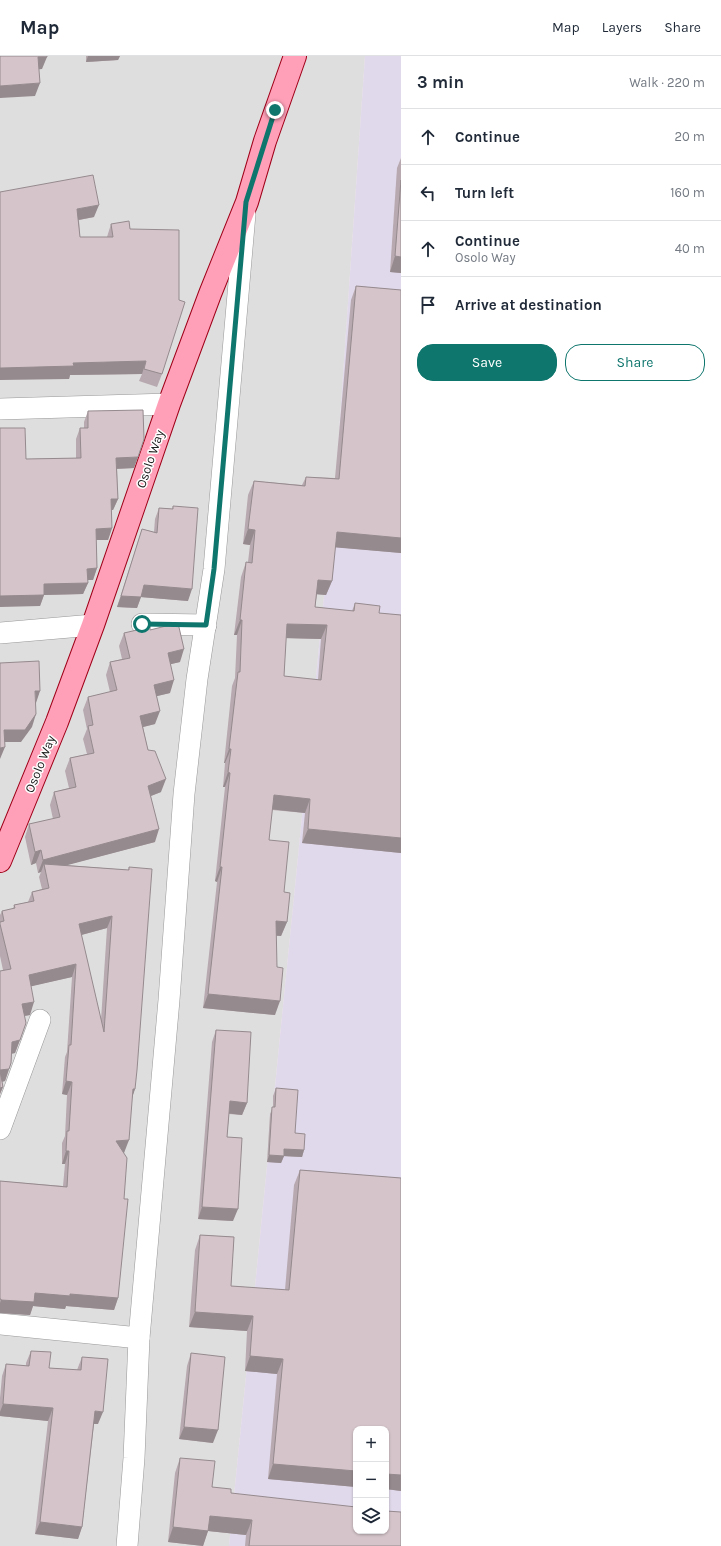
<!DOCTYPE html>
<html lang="en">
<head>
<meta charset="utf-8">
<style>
	:root { --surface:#fff; --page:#f2f2f3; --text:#1f2937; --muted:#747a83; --line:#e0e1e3; --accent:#0f766e }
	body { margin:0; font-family:Karla,sans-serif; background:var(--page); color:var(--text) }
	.controls { position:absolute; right:12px; bottom:12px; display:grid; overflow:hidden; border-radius:8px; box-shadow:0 1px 3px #0004 }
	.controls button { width:36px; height:36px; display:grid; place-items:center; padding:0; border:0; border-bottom:1px solid var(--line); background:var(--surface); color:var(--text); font:20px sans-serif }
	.stop { position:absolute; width:12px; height:12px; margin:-9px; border:3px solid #0f766e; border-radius:50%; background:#fff }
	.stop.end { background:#0f766e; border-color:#fff; box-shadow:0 1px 4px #0008 }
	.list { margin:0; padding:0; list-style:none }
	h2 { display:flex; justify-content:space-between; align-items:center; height:52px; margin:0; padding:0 16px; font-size:17px }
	h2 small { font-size:13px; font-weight:400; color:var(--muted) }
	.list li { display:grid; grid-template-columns:26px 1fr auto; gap:12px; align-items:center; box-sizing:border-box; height:56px; padding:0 16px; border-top:1px solid var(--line) }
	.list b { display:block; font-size:15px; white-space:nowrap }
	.list p { margin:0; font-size:13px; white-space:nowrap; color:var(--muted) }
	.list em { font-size:13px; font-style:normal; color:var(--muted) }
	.actions { display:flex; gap:8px; padding:12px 16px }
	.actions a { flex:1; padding:9px 0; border:1px solid var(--accent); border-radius:16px; text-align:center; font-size:14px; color:var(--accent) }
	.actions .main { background:var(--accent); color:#fff }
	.icon { flex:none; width:22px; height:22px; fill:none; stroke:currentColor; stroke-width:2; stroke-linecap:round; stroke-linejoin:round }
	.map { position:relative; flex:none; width:401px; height:1490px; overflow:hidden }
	header { display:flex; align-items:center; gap:24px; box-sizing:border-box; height:56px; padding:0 20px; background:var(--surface); border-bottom:1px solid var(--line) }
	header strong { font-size:19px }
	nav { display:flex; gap:22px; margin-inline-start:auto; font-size:14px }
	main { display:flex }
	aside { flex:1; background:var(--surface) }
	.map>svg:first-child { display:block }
</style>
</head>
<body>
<header>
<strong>Map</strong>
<nav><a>Map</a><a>Layers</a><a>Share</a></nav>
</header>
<main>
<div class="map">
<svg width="401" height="1490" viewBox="0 0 401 1490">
	<rect width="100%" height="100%" fill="#f2e8e9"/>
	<polygon fill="#dfdedf" points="0,0 365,0 336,421 229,1490 0,1490"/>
	<path fill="#e0d9eb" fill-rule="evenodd" d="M365 0H401V1490H229L336 421ZM356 1373H386V1475H356Z"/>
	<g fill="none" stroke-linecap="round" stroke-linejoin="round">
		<g stroke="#989898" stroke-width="22">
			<g id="minor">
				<polyline points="0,353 169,348"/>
				<polyline points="142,568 206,569"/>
				<polyline points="0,577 93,569"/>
				<polyline points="0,1073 40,964"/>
				<polyline points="0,1268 139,1282"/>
				<polyline points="127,1490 134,1402 139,1282 169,944 184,738 197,623 214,513 245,158"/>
			</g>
		</g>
		<g stroke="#9f0018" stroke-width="24">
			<polyline id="major" points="0,805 57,666 93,569 169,348 210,238 247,146 265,85 295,0"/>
		</g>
		<use href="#minor" stroke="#fff" stroke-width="21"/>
		<use href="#major" stroke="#ffa0b8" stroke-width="22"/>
	</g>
	<g fill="#b7a9af" fill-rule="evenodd">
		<polygon points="86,0 120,0 118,4 86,6"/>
		<polygon points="401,102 401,217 390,216 397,112"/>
		<polygon points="0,136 94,161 79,164 80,181 107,181 111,168 130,173 162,318 157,331 139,325 142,318 70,319 69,323"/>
		<path d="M356 230 401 234V497L335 491 332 525 326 539 317 538 315 551 352 555 355 547 379 557 401 559V797L302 787 305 757 272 754 269 784 284 836 287 866 281 880H276L275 959 203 952 217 826 215 825 225 731H223L225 707H224L232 630 235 622 237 579H234L241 521 246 506H248L250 489 243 488 248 439 254 425 302 429 306 421 335 422 351 244ZM286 582 321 583 318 624 284 620Z"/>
		<polygon points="88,355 134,412 117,413 118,443 113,454 111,454 112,472 108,484 96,484 97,512 93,524 87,524 88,527 83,538 44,539 40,550 26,403 76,402 76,383 80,372 84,372 84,366"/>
		<polygon points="173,450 188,545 141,541 137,552 117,551 142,473 154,476 155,463 159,452 172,453"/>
		<path d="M150 574 180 606 171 608 170 637 157 640 155 668 143 671 148 694 161 736 151 740 155 786 66 809 128 814 129 811 135 1033 132 1041 124 1097V1143L118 1242 114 1254 66 1250 65 1253 33 1250 30 1259 0 1257V1125L63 1130 65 1108H62V1087L65 1080 67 1039 62 1038 65 1001 67 996 72 921 31 930 30 959 24 960 26 967 15 997 12 998 11 1007 5 1025 2 1026 3 1031 0 1038 3 914 0 900V859L2 855 13 853 14 849 28 846 32 836 42 833 39 821 41 816 38 817 36 807 31 809 25 781 29 768 53 763 50 749 54 736 69 732 65 715 70 702 87 698 83 683 87 673 83 654 88 641 110 636 106 619 110 606 122 603 119 590 124 577ZM107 872 101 964 81 879Z"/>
		<polygon points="216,974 247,1047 242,1059 229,1058 227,1081 233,1165 198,1163 212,986"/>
		<polygon points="276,1032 295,1077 304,1094 302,1101 284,1100 281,1107 267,1106 270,1058 273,1051 273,1040"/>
		<polygon points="300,1114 401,1122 401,1435 386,1433 386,1373 356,1373 356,1431 268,1423 277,1318 245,1315 247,1275 189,1271 195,1194 200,1179 234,1181 231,1230 285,1234 294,1129"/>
		<polygon points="31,1295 49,1312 77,1314 82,1301 98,1368 94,1368 82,1471 78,1483 35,1478 48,1365 0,1360 0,1342 2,1320 6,1308 26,1310 26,1307"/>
		<polygon points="191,1297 213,1387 179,1383 187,1310"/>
		<polygon points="180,1402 212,1431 401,1490 245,1490 246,1479 208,1475 203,1490 168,1486 175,1417"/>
	</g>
	<g fill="#958a8e">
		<polygon points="88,0 120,0 118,4 86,6"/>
		<polygon points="38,1 47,1 42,13 33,14"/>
		<polygon points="40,27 35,40 0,42 0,30"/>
		<polygon points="99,149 94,161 73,165 77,153"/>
		<polygon points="395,200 401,201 401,217 390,216"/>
		<polygon points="146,305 142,318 70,319 69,323 0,324 0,312 73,307"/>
		<polygon points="138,401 134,412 112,413 116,402"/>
		<polygon points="111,443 118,443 113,454 107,454"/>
		<polygon points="112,472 108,484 92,484 96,473"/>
		<polygon points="248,473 255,474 250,489 243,488"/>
		<polygon points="337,476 401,482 401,497 331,491"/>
		<polygon points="97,512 93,524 83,524 87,513"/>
		<polygon points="318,524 332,525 326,539 313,538"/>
		<polygon points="88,527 83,538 44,539 40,550 0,551 0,540 44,528"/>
		<polygon points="144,529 192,533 188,545 140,541"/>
		<polygon points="121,540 141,541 137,552 117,551"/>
		<polygon points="240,564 242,564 237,579 234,579"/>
		<polygon points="287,568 327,569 321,583 282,582"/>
		<polygon points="184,593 180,606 163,610 168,597"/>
		<polygon points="174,624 170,637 149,642 154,629"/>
		<polygon points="35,635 40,635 36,647"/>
		<polygon points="160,655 155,668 135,673 140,660"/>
		<polygon points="36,658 32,671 21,686 0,686 4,674"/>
		<polygon points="5,691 0,703 0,704 0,692"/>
		<polygon points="229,693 231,693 225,707 224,707"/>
		<polygon points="228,716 230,717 225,731 223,731"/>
		<polygon points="166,723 161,736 143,743 148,730"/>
		<polygon points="274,739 310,743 305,757 269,753"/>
		<polygon points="159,773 155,786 45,815 44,808 41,816 38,817 43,804"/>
		<polygon points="308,773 401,782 401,797 302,787"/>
		<polygon points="41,794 36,807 31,809 35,796"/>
		<polygon points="220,811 222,811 217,826 215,825"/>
		<polygon points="112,860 107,872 74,881 79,868"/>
		<polygon points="276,865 287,866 281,880 271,879"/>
		<polygon points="76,908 72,921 24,932 29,919"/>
		<polygon points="208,938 280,945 275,959 203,952"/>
		<polygon points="34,946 30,959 18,961 22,948"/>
		<polygon points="20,984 15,997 7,998 12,986"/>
		<polygon points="9,1013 5,1025 0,1026 0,1014"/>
		<polygon points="66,1025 72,1026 67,1039 62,1038"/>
		<polygon points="3,1031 0,1038 0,1032"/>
		<polygon points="133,1033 135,1033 131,1045"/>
		<polygon points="230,1045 247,1047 242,1059 225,1057"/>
		<polygon points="129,1084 124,1097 111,1097 116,1085"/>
		<polygon points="284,1093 304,1094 302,1101 282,1100"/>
		<polygon points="66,1095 69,1095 65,1108 62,1108"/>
		<polygon points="269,1099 284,1100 281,1107 267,1106"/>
		<polygon points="202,1151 238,1153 233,1165 198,1163"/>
		<polygon points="35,1237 70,1238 118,1242 114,1254 66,1250 65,1253 33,1250 30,1259 0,1257 0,1247 1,1244"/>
		<polygon points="195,1256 253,1260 247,1275 189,1271"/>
		<polygon points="250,1300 283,1303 277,1318 245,1315"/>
		<polygon points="3,1348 53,1352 48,1365 0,1360 0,1356"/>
		<polygon points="95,1355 103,1356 98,1368 91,1368"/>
		<polygon points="184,1371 218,1374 213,1387 179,1383"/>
		<polygon points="273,1408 356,1415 356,1431 268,1423"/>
		<polygon points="386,1418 401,1419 401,1435 386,1433"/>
		<polygon points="210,1460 252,1464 246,1479 208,1475 203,1490 168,1486 173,1471"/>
		<polygon points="40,1466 82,1471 78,1483 35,1478"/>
	</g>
	<g fill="#d5c5cb" stroke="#958a8e" fill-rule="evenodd">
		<polygon points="0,0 47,0 47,1 38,1 40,27 0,30"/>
		<polygon points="93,119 99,149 77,153 80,181 113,181 111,168 129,165 130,173 179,174 179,244 185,246 162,318 144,313 146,305 73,307 74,310 0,312 0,136"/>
		<polygon points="401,124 401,201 395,200"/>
		<path d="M356 230 401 234V482L337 476 332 525 318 524 315 551 354 555 355 547 380 550 379 557 401 559V782L308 773 310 743 274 739 269 784 289 786 284 836 290 837 287 866 276 865 277 911 283 912 280 945 208 938 222 811H220L230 717 228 716 231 693H229L238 616H240L242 564H240L246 506 252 507 255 474 248 473 254 425 305 430 306 421 339 423ZM287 568 327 569 321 624 284 620Z"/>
		<polygon points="143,354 144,383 138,401 116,402 118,443 111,443 112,472 96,473 97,512 87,513 88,527 44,528 44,539 0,540 0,548 0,372 25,372 26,403 81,402 80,372 88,372 88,355"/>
		<polygon points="173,450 198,452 192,533 144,529 141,541 121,540 142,473 157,477 159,452 173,453"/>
		<polygon points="178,567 184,593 168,597 174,624 154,629 160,655 140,660 148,694 155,695 166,723 148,730 159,773 43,804 41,794 35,796 29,768 60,761 54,736 76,731 70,702 94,697 88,670 93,669 88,641 117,634 110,606 130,602 124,577 150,571 150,574"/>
		<polygon points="39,605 40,635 35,635 36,658 25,674 4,674 5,691 0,692 0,607"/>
		<path d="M44 808 129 814V811L152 813 137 1014 135 1033H133L129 1084 116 1085 127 1102 124 1143H128L118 1242 70 1238V1240L35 1237 34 1246 1 1244V1243H0V1125L67 1131 69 1095H66L67 1075H69L72 1026 66 1025 69 989H71L76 908 29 919 34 946 22 948 26 967 20 984 12 986 11 1007 9 1013 0 1014V915L11 913 0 868V866L4 865 2 855 15 852 14 849 34 845 32 836 49 832ZM112 860 104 976 79 868Z"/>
		<polygon points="216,974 251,976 247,1047 230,1045 227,1081 242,1082 238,1153 202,1151"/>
		<polygon points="0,1015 3,1031 0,1032"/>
		<polygon points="276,1032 298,1034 295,1077 305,1078 304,1094 284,1093 284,1100 269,1099 272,1051 275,1051"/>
		<polygon points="300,1114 401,1122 401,1419 386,1418 386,1373 356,1373 356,1415 273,1408 283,1303 250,1300 253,1260 195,1256 200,1179 234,1181 231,1230 289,1234"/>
		<polygon points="31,1295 51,1296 49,1312 81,1314 82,1301 108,1303 103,1356 95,1355 82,1471 40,1466 53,1352 3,1348 6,1308 29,1310"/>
		<polygon points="191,1297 225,1301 218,1374 184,1371"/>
		<polygon points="180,1402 215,1405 212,1431 231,1433 231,1437 356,1451 356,1475 386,1475 386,1455 401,1456 401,1490 249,1490 252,1464 210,1460 208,1475 173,1471"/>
	</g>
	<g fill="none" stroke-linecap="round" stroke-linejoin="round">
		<polyline stroke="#0f766e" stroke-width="5" points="142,568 206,569 214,513 246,146 275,54"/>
	</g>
	<g text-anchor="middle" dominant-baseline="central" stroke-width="3" stroke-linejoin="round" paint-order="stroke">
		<g font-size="13" fill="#212121" stroke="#fff">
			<text transform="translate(150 403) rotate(-71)">Osolo Way</text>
			<text transform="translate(40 708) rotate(-68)">Osolo Way</text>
		</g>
	</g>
</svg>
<div class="controls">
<button>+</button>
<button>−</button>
<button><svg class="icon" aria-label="layers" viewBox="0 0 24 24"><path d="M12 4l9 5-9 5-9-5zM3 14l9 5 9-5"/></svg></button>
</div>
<div class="stop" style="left:142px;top:568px"></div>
<div class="stop end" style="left:275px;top:54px"></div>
</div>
<aside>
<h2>3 min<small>Walk · 220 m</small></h2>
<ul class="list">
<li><svg class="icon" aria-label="ahead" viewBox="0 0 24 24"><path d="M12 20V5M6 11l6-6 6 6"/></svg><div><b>Continue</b></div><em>20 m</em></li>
<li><svg class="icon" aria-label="left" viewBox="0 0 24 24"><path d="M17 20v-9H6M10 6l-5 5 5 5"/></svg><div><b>Turn left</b></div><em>160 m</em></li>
<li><svg class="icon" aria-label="ahead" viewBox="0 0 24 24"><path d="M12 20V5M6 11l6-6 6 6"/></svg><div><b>Continue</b><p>Osolo Way</p></div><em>40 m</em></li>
<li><svg class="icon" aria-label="arrive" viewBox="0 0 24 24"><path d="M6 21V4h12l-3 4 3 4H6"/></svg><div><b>Arrive at destination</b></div></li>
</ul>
<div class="actions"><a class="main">Save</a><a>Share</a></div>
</aside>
</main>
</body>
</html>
